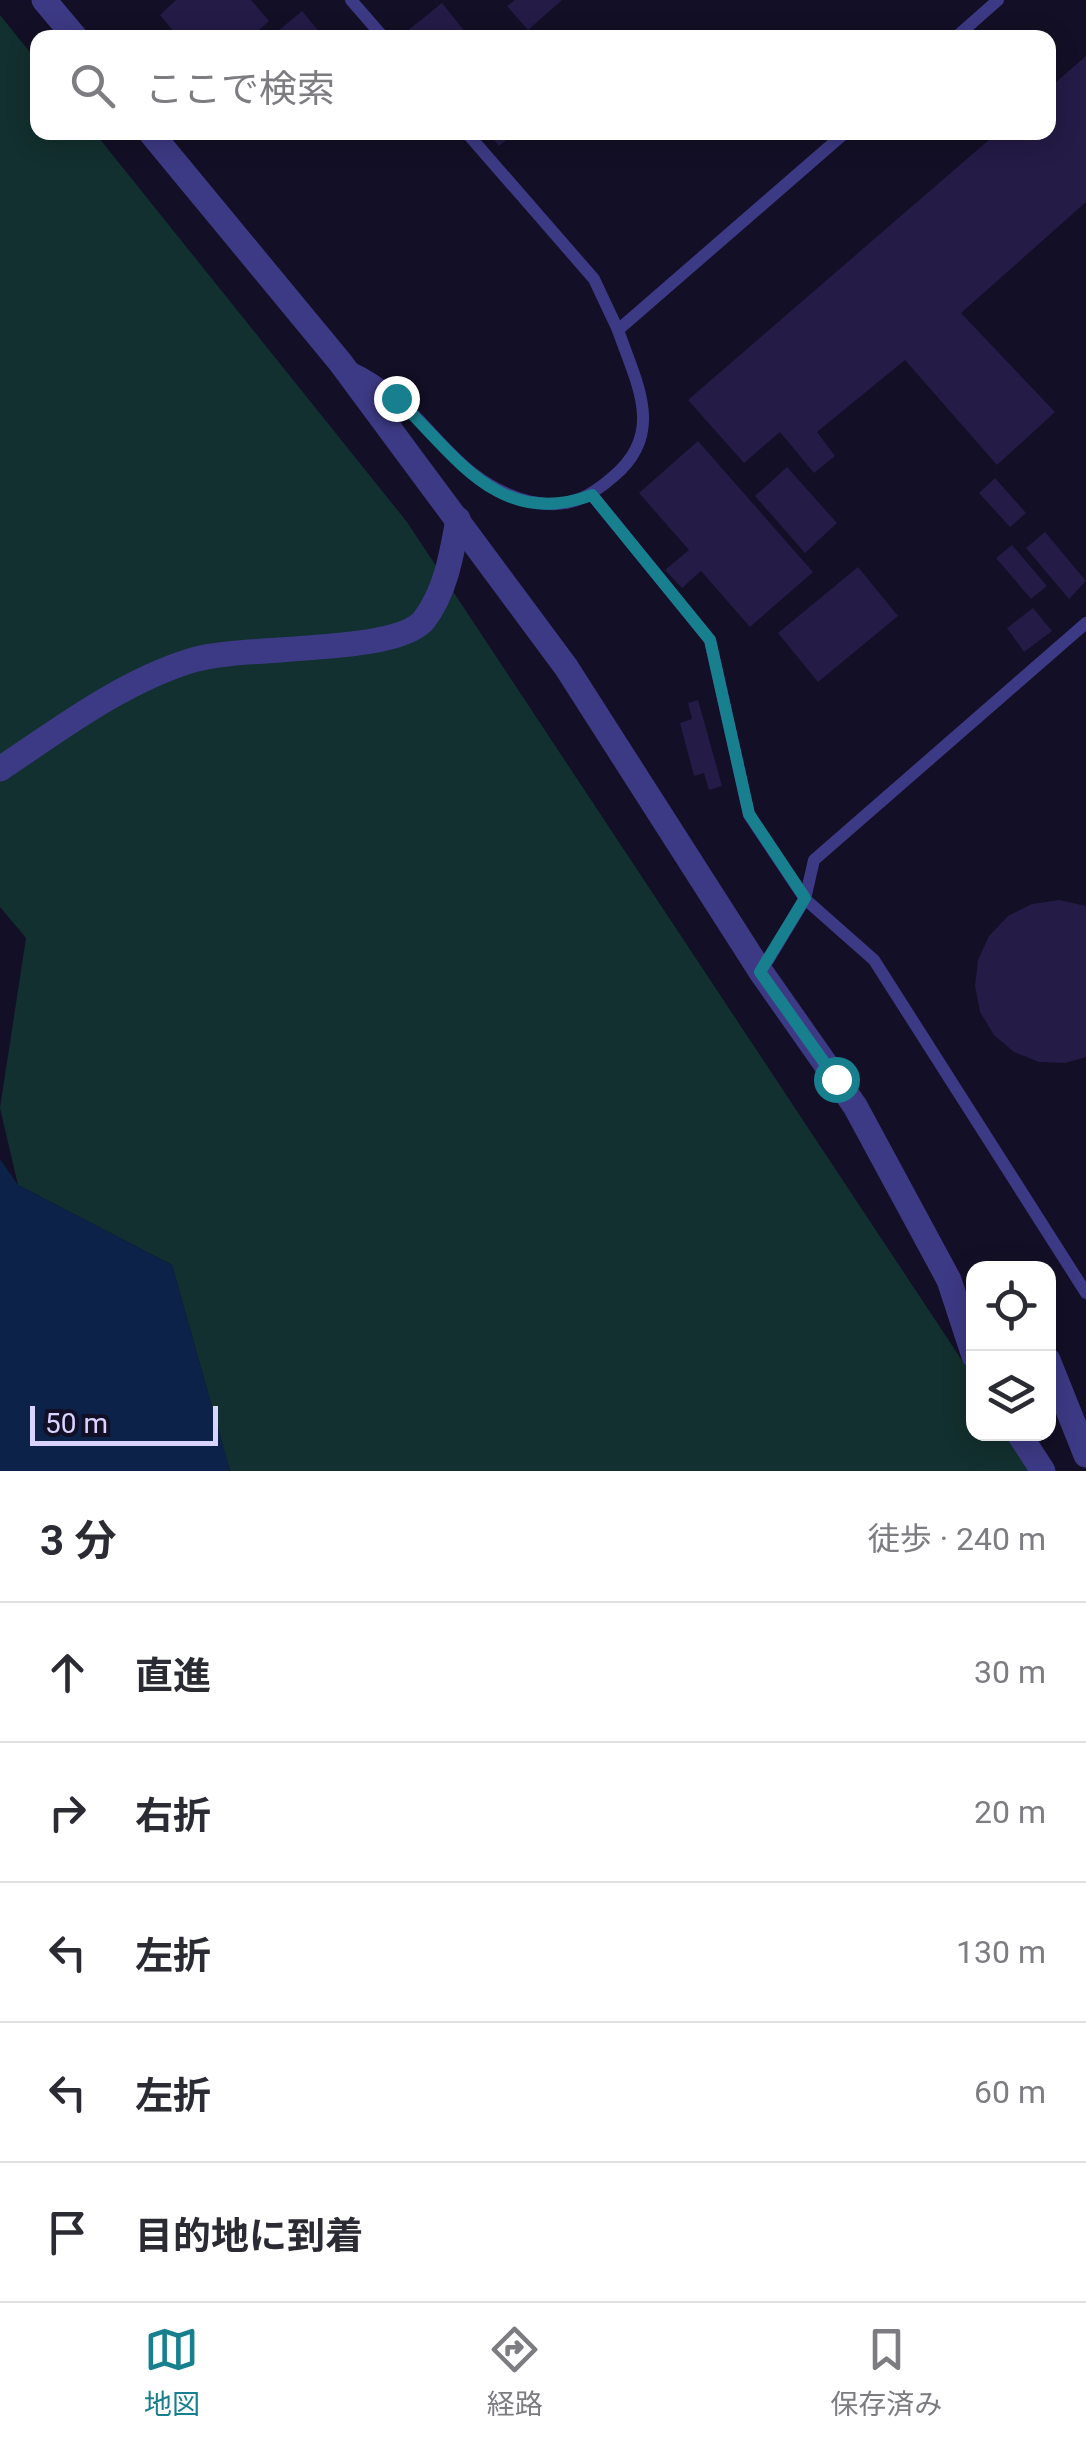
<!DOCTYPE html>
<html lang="ja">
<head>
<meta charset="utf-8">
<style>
	:root { --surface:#fff; --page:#f2f2f3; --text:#2b2b33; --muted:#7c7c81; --line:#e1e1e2; --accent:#187f8f }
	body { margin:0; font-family:Roboto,"Noto Sans JP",sans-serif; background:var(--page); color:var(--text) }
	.controls { position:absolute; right:30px; bottom:30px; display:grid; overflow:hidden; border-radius:20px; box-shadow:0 5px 25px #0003 }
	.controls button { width:90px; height:90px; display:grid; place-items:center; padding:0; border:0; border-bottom:2px solid var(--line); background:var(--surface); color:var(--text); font:50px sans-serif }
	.scale { position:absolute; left:30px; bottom:25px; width:188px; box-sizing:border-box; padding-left:10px; border:5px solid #d9d4ff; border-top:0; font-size:28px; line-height:35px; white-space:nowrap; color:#d9d4ff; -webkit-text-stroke:8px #130f26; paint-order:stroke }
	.stop { position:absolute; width:30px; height:30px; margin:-22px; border:8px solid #187f8f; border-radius:50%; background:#fff }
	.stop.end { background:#187f8f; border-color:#fff; box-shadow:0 2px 10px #0008 }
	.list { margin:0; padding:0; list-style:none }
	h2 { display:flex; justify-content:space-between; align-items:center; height:130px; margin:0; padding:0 40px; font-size:42px }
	h2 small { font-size:32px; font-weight:400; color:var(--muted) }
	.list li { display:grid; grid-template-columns:65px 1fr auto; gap:30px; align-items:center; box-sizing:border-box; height:140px; padding:0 40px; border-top:2px solid var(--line) }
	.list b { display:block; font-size:38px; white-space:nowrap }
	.list em { font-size:32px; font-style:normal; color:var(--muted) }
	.icon { flex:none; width:55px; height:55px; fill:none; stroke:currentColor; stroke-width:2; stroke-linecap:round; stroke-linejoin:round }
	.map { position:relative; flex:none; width:1086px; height:1471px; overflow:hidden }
	.search { position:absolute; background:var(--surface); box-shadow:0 5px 25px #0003; left:30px; right:30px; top:30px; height:110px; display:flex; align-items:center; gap:25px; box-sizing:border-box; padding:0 35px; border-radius:20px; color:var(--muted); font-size:38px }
	.sheet { height:830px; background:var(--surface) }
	nav { display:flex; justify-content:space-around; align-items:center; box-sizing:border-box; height:140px; border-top:2px solid var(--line); background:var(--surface); font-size:28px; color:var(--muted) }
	nav a { display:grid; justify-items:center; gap:5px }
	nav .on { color:var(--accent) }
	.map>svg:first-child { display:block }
</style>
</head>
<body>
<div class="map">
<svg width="1086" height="1471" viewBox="0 0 1086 1471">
	<rect width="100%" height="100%" fill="#130f26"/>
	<polygon fill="#12302f" points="0,15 37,61 38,132 95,133 407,522 973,1377 974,1434 1012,1434 1038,1471 230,1471 172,1265 18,1185 0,1108 26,938 0,907"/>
	<polygon fill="#0c2248" points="0,1159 18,1185 172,1265 230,1471 0,1471"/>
	<g fill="#241b47">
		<polygon points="176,0 251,0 269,21 250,38 179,38 160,15"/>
		<polygon points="515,0 562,0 528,30 507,6"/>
		<polygon points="442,3 470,38 410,38 406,32"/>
		<polygon points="302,11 324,38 270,38"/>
		<polygon points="1086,56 1086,202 961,313 1055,412 997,465 905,360 817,432 835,456 814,473 780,432 744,463 688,400 998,132 1048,132 1048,89"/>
		<polygon points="487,132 516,132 499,146"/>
		<polygon points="698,441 813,572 750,627 701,571 682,588 665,570 689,550 639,493"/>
		<polygon points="787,467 837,523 805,553 755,496"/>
		<polygon points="995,478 1026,513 1010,527 979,493"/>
		<polygon points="1045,532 1086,581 1069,599 1026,548"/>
		<polygon points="1012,545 1047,586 1031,599 996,558"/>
		<polygon points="858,567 898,616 818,682 778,633"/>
		<polygon points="1033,608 1052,631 1024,652 1007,628"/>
		<polygon points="698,700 722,786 709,790 704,773 694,776 680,723 692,719 688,703"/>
		<polygon points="1059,900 1086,906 1086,1057 1065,1063 1039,1062 1014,1052 994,1035 980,1012 975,986 978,960 989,936 1008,916 1032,904"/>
	</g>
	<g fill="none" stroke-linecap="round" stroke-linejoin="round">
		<g stroke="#3d3a85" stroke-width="12">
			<polyline points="351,0 384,38"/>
			<polyline points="955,38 998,0"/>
			<polyline points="466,132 594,279 618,330"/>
			<path d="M352 368C427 402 446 482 532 502 567 509 588 499 614 476 666 432 636 383 618 330L846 132"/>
			<polyline points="592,495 710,640 749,815 805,899 874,960 1086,1293"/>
			<polyline points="761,972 805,899 814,860 1086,623"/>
		</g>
		<g stroke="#3d3a85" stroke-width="25">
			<polyline points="44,0 76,38"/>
			<polyline points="150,132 340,362 566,667 761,972 855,1106 949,1280 974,1356"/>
			<path d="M0 769C60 729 123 681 193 660 241 645 396 655 424 620 446 591 452 553 458 519"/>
			<polyline points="1048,1360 1086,1455"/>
			<polyline points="1019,1434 1043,1471"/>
		</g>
	</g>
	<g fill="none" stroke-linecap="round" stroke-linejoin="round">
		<path stroke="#187f8f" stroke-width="12" d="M396 398C455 454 498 530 592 495L710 640 749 814 805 898 760 972 836 1079"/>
	</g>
</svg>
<div class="controls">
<button><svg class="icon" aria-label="locate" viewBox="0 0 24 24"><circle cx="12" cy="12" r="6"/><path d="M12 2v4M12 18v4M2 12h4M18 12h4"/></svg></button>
<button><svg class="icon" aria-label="layers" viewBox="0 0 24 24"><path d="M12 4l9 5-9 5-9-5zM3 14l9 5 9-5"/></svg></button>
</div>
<div class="scale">50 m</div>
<div class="stop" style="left:836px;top:1079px"></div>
<div class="stop end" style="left:396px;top:398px"></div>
<div class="search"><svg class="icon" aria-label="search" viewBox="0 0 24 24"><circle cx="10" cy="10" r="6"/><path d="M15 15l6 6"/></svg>ここで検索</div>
</div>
<section class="sheet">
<h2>3 分<small>徒歩 · 240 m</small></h2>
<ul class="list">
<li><svg class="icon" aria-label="ahead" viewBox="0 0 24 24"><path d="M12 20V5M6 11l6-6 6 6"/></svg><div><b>直進</b></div><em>30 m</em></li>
<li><svg class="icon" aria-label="right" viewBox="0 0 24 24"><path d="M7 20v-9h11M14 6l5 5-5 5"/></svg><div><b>右折</b></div><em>20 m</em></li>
<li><svg class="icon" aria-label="left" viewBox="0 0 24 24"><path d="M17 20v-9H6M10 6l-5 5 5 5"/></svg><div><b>左折</b></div><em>130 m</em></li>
<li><svg class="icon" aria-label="left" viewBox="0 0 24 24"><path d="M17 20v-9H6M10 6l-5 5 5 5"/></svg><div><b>左折</b></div><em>60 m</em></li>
<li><svg class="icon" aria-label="arrive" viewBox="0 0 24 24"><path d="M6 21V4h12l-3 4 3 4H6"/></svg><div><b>目的地に到着</b></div></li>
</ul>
</section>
<nav>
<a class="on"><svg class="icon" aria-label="map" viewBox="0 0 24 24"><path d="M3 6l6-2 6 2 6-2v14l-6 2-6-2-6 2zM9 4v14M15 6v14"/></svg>地図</a>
<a><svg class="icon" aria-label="directions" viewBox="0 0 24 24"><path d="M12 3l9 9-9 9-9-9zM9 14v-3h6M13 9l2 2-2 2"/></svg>経路</a>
<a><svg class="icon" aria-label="saved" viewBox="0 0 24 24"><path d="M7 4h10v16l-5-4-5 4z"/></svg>保存済み</a>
</nav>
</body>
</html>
